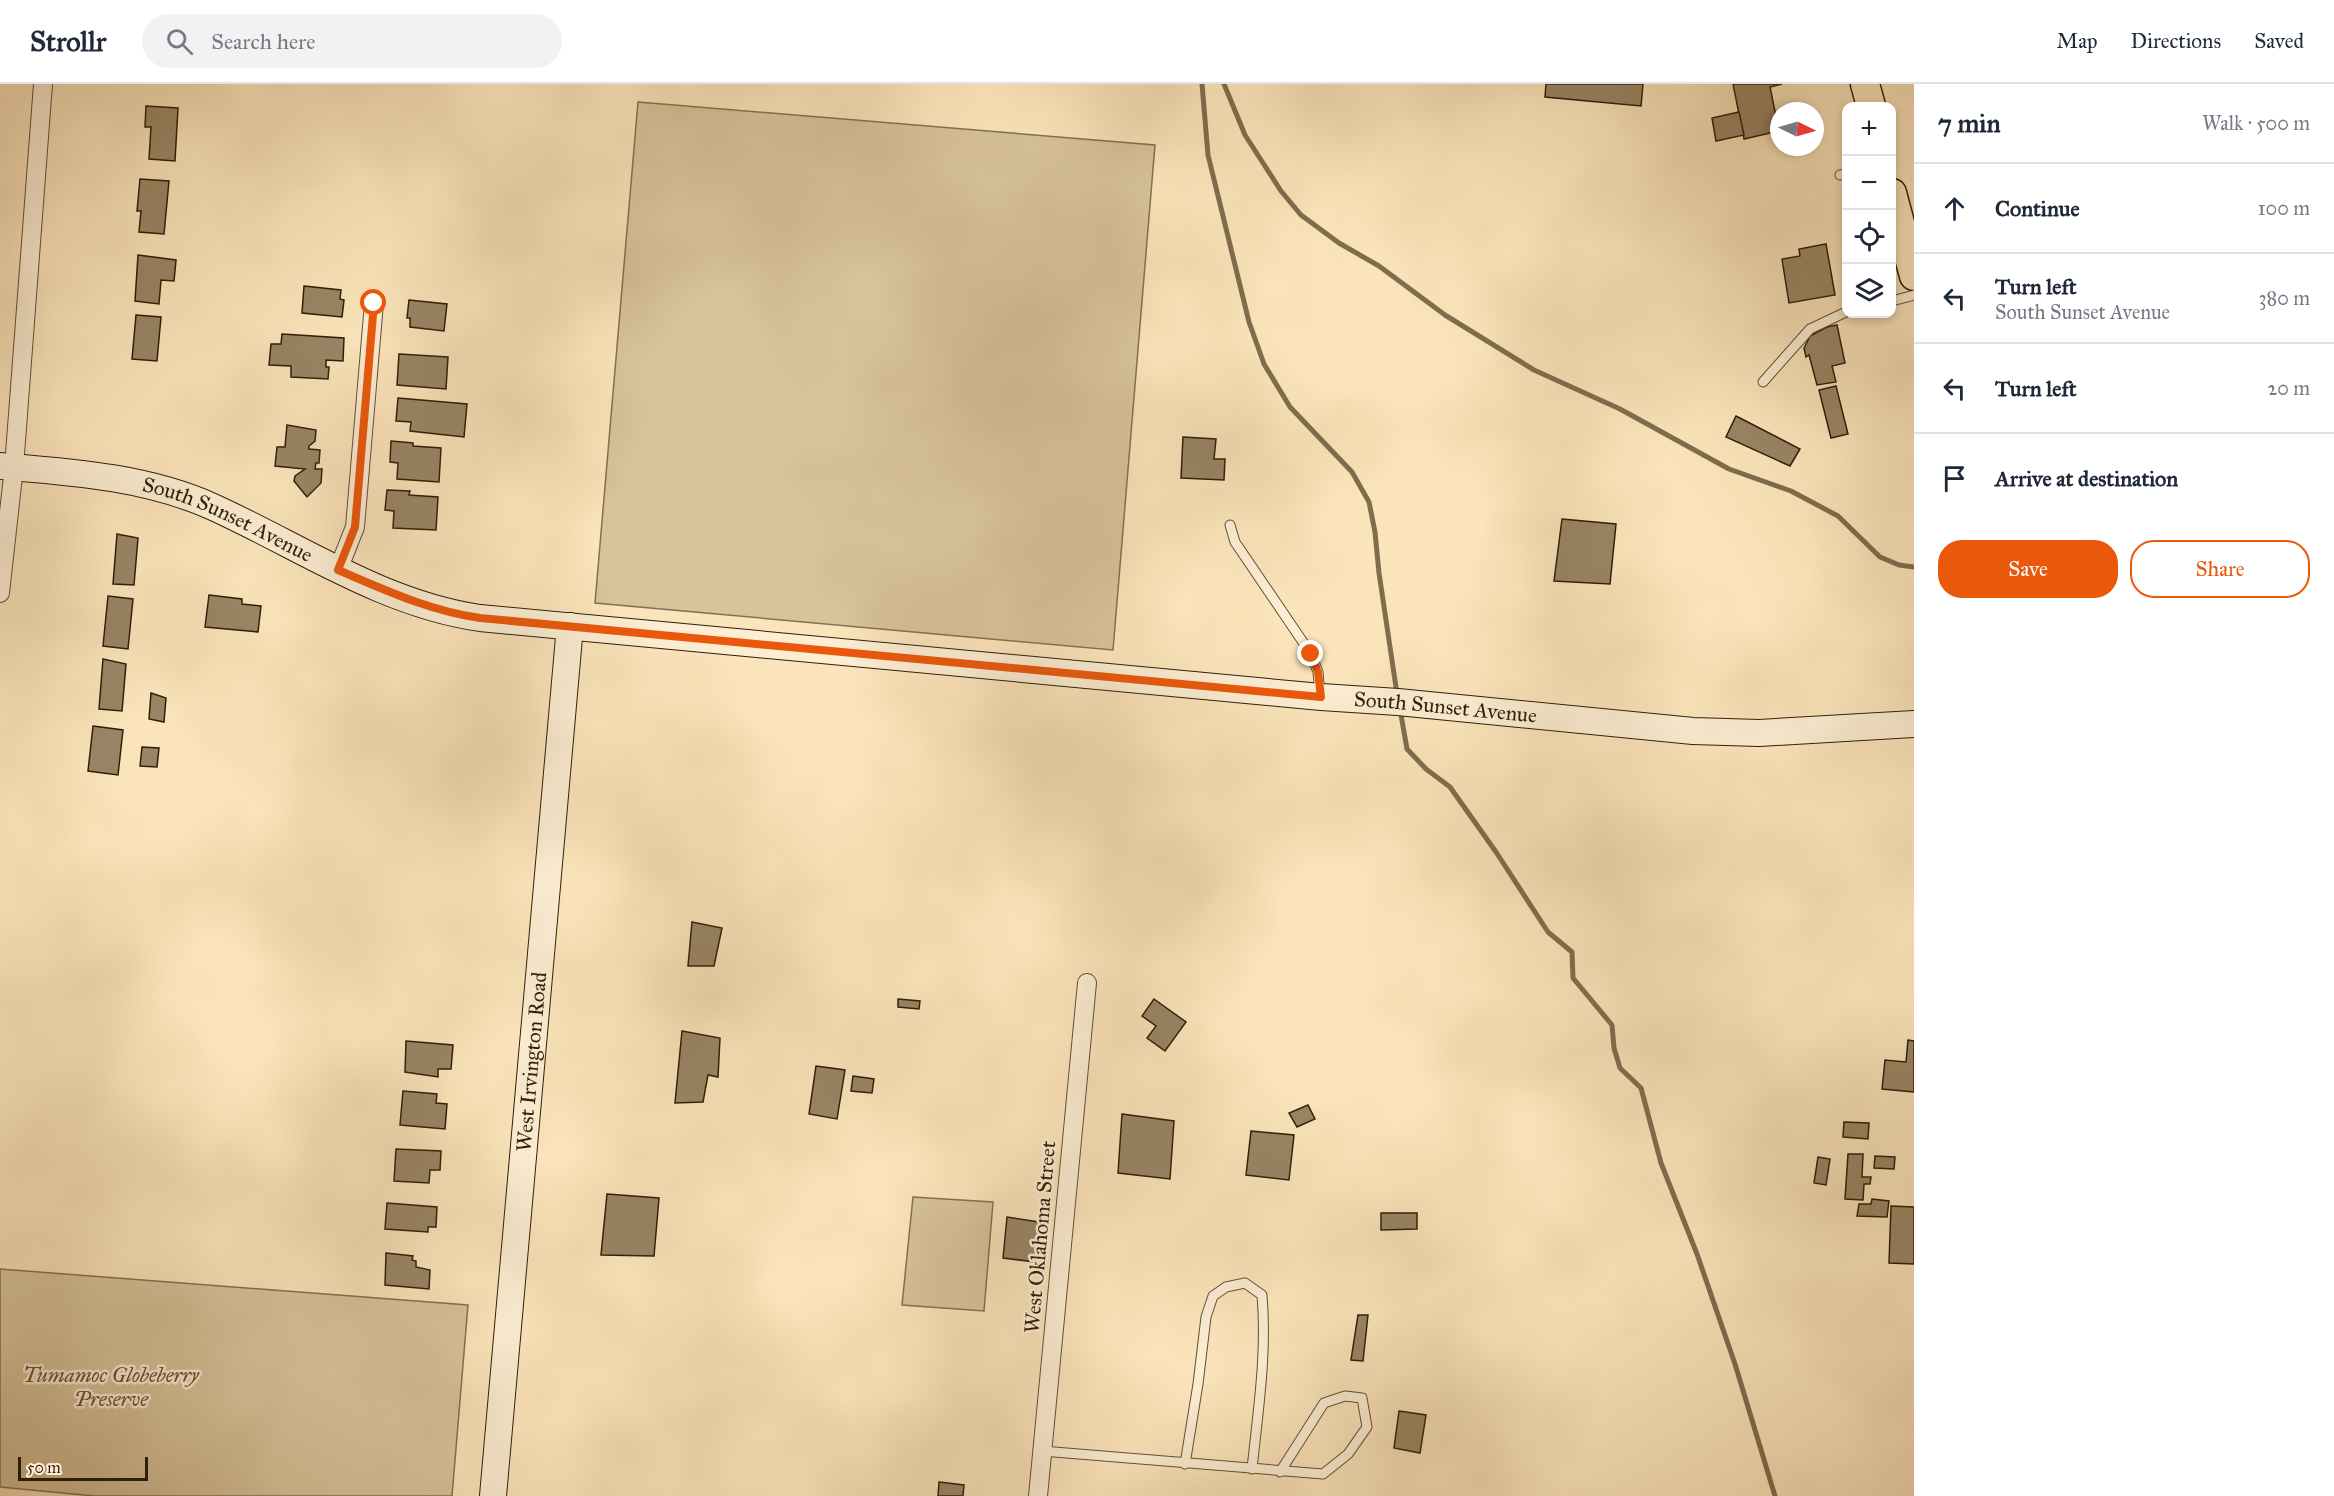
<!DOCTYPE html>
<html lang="en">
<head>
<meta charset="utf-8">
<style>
	:root { --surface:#fff; --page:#f2f2f3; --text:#1f2937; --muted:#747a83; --line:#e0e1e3; --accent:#ea580c }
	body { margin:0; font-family:"IM FELL Great Primer",serif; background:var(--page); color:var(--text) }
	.controls { position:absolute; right:18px; top:18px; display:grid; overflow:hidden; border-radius:12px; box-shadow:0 3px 9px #0003 }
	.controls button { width:54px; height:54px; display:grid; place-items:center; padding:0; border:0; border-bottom:2px solid var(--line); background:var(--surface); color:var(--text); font:30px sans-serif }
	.compass { position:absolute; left:1770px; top:18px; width:54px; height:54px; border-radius:50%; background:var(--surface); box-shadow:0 3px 9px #0003; rotate:95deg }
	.scale { position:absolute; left:18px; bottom:15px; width:130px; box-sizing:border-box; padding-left:6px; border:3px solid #2e1f07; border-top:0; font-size:16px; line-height:21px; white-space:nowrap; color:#2e1f07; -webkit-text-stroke:4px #fcedd3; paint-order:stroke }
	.stop { position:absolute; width:18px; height:18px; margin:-14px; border:4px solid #ea580c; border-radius:50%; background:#fff }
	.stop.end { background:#ea580c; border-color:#fff; box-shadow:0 2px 6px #0008 }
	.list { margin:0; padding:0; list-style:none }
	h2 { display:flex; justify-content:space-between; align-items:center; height:78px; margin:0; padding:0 24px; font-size:26px }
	h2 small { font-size:20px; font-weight:400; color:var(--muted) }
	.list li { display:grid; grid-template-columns:39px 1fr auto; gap:18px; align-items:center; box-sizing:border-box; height:90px; padding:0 24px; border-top:2px solid var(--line) }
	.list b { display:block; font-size:22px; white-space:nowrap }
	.list p { margin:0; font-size:20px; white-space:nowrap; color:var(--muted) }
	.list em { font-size:20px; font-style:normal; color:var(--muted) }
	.actions { display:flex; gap:12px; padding:18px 24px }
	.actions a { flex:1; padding:14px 0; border:2px solid var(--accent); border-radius:24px; text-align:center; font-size:21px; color:var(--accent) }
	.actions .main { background:var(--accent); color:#fff }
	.icon { flex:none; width:33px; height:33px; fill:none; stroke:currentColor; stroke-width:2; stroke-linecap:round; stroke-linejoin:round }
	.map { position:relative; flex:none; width:1914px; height:1412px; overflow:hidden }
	header { display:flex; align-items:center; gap:36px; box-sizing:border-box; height:84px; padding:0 30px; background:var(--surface); border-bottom:2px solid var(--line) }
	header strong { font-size:28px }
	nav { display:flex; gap:33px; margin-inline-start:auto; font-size:21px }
	.search { width:420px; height:54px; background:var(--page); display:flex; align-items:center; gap:15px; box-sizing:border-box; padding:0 21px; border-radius:33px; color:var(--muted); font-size:22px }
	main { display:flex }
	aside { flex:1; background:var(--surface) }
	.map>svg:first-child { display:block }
</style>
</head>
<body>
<header>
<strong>Strollr</strong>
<div class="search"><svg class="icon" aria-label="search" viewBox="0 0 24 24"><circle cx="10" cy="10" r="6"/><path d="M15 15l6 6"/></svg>Search here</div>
<nav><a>Map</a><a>Directions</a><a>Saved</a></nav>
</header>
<main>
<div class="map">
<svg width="1914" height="1412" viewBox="0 0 1914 1412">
	<rect width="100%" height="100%" fill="#fbe4bb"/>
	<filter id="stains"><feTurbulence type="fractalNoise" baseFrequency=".00333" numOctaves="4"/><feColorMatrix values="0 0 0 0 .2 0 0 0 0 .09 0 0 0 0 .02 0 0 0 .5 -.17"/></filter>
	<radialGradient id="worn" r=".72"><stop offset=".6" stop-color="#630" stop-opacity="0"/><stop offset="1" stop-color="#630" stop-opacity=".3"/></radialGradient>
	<g fill="#d8c39c" stroke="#837152" stroke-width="1.5">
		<polygon points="638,18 1155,61 1113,566 595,519"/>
		<polygon points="913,1113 993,1118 984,1227 902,1221"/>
		<polygon points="0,1185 468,1221 452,1412 94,1412 0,1403"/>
	</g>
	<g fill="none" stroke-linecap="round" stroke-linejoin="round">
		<g stroke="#7f6d4e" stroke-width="5">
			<polyline points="1202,0 1208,71 1249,238 1264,280 1290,323 1352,388 1369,418 1375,448 1379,489 1397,610"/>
			<polyline points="1224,0 1245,51 1281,107 1301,131 1339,159 1379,182 1445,231 1534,286 1620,325 1729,385 1791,407 1838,432 1880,473 1899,481 1914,483"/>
			<polyline points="1400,625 1407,665 1426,685 1450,703 1496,768 1548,848 1572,868 1573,894 1612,941 1614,964 1620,984 1641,1004 1661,1079 1697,1170 1735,1280 1775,1412"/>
		</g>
	</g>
	<g fill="#998565" stroke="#2e1f07" stroke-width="1.5">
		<polygon points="1546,0 1643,0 1641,22 1545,13"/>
		<polygon points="1733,0 1782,0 1770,3 1779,47 1744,55"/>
		<polygon points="146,22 178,24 175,77 149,75 151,43 145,43"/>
		<polygon points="1739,28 1744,51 1716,57 1712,34"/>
		<polygon points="140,95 169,97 164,150 139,148 141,127 137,127"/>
		<polygon points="1826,160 1835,211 1789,219 1782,175 1800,172 1799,165"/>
		<polygon points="138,171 176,176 174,197 161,196 159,220 135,217"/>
		<polygon points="304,202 341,206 340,215 344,216 342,233 302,229"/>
		<polygon points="409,216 447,220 444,247 410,243 410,234 407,234"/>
		<polygon points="136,231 161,233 157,277 132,275"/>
		<polygon points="1837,241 1845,279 1832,282 1836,298 1817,301 1809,271 1806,273 1804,264 1810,252 1827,243"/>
		<polygon points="282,250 344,254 343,277 326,276 326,283 329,283 328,295 291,293 291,282 269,281 271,260 281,260"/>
		<polygon points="399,270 448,273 446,305 397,301"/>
		<polygon points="1836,302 1848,350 1831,354 1819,306"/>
		<polygon points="398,314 467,320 464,353 410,347 411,338 396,337"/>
		<polygon points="1736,332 1800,365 1790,382 1726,353"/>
		<polygon points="287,341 316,346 315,357 309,362 309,365 320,366 319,379 316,379 315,385 322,385 321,399 307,413 294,397 295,392 305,385 275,382 277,363 285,363"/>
		<polygon points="1183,353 1216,355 1214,375 1225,375 1224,396 1181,394"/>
		<polygon points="391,357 413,359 413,362 441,364 439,398 397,395 398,379 390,378"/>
		<polygon points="387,406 410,407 409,411 438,413 436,446 393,444 394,427 385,426"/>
		<polygon points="1562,435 1616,440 1610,500 1554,497"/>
		<polygon points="117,450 138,454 134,501 113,500"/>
		<polygon points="209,511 242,515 242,520 261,522 258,548 205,543"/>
		<polygon points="108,512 133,515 128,565 103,562"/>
		<polygon points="103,575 126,580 122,627 99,625"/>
		<polygon points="151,609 166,614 164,638 149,635"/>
		<polygon points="93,642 123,646 118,691 88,687"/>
		<polygon points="142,663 159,664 157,683 140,682"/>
		<polygon points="692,838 722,844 714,882 688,882"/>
		<polygon points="898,915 920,917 919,925 898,923"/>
		<polygon points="1154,915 1186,938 1165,967 1147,954 1156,942 1142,932"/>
		<polygon points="682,947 720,954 718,993 708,991 703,1018 675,1019"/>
		<polygon points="1908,956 1914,957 1914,1008 1882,1005 1885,976 1906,978"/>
		<polygon points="406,957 453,961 451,985 438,985 438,993 405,988"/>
		<polygon points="816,982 845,986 837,1035 809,1030"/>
		<polygon points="853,992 874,995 872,1009 851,1007"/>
		<polygon points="403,1007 437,1010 436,1019 447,1020 445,1045 400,1041"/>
		<polygon points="1308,1021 1315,1035 1297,1043 1289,1029"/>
		<polygon points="1122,1030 1174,1037 1170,1095 1118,1089"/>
		<polygon points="1844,1038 1869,1039 1868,1055 1843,1053"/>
		<polygon points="1251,1047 1294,1051 1289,1096 1246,1091"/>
		<polygon points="396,1065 441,1067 440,1086 430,1086 429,1099 394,1097"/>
		<polygon points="1848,1070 1863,1070 1862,1093 1871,1093 1870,1100 1864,1100 1863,1116 1845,1115"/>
		<polygon points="1875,1072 1895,1073 1894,1085 1874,1084"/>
		<polygon points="1818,1073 1830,1075 1826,1101 1814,1099"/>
		<polygon points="607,1110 659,1114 654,1172 601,1171"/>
		<polygon points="1872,1115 1889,1117 1887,1133 1857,1132 1859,1120 1871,1120"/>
		<polygon points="387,1119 437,1123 436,1143 428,1143 428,1148 385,1145"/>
		<polygon points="1891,1122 1914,1123 1914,1180 1889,1179"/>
		<polygon points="1381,1129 1417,1129 1417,1145 1381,1146"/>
		<polygon points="1007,1133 1039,1138 1035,1178 1003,1174"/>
		<polygon points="386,1169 413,1172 412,1176 416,1177 416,1183 430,1186 429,1205 385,1201"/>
		<polygon points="1358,1231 1368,1231 1363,1277 1351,1276"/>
		<polygon points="1399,1327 1426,1331 1420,1369 1394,1364"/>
		<polygon points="939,1398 964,1401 963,1412 938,1412"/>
	</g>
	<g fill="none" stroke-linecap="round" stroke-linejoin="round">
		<g stroke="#615034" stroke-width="11">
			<g id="lane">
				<polyline points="1840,91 1846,90"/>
				<polyline points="1892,217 1914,211"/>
				<polyline points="1763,298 1810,245 1846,228"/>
				<polyline points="1230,441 1235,458 1311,570 1318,588 1320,610"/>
				<polyline points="1042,1367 1323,1390 1348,1370 1367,1343 1362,1314 1345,1312 1324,1319 1280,1388"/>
				<path d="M1185 1380 1198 1300 1206 1233 1213 1212 1226 1203 1245 1199 1262 1211C1267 1271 1258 1326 1252 1385"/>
			</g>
		</g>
		<g stroke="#615034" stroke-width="20">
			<g id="street">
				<polyline points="338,486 355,443 374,219"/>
				<polyline points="0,509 14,383 43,0"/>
				<polyline points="1038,1412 1087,899"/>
			</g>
		</g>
		<g stroke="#2e1f07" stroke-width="28">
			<g id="secondary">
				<path id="s1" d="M0 382C71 388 147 393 213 423 301 463 383 520 480 534L1321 613 1398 618 1693 647 1759 649 1914 640"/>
				<path id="s2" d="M493 1412 570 542"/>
			</g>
		</g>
		<g stroke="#2e1f07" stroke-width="31">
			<g id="primary">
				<polyline points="1865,0 1871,22"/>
				<polyline points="1892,109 1914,192"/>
			</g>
		</g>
		<use href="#lane" stroke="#fcedd3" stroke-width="9"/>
		<use href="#street" stroke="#fcedd3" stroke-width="18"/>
		<use href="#secondary" stroke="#fcedd3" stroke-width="26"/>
		<use href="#primary" stroke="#fbe4bb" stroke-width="28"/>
	</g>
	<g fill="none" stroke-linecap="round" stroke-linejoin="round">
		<path stroke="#ea580c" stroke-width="8" d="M374 219 355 443 338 486C385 506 430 527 480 534L1321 613 1318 588 1311 570"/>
	</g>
	<g text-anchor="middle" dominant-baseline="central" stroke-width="5" stroke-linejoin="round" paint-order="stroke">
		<g font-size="21" fill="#2e1f07" stroke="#fcedd3">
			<text stroke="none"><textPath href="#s1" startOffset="236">South Sunset Avenue</textPath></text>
			<text stroke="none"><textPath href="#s1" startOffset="1478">South Sunset Avenue</textPath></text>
			<text stroke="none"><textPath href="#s2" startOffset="436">West Irvington Road</textPath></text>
			<text transform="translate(1040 1153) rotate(-85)">West Oklahoma Street</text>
		</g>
		<g font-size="21" font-style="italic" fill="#615034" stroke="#fcedd3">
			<text x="111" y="1291">Tumamoc Globeberry<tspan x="111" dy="24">Preserve</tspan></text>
		</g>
	</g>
	<rect width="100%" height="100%" filter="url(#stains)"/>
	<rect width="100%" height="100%" fill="url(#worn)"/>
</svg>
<div class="controls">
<button>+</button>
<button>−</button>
<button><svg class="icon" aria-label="locate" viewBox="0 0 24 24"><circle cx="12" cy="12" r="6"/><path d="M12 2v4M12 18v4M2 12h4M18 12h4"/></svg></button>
<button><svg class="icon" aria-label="layers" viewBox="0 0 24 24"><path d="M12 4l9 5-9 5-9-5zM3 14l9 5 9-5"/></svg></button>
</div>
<svg class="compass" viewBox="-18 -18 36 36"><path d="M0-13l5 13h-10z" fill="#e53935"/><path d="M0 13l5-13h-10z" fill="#747a83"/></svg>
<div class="scale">50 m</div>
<div class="stop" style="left:374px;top:219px"></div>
<div class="stop end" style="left:1311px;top:570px"></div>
</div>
<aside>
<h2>7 min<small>Walk · 500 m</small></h2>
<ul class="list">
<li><svg class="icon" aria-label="ahead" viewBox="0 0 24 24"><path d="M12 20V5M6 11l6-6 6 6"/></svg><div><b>Continue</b></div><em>100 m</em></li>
<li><svg class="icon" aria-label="left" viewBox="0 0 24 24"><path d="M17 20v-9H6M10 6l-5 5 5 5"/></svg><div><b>Turn left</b><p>South Sunset Avenue</p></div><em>380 m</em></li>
<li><svg class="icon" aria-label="left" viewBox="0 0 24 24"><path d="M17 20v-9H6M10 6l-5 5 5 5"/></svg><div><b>Turn left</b></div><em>20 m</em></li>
<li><svg class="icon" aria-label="arrive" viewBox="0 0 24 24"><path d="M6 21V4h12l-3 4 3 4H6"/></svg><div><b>Arrive at destination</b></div></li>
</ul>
<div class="actions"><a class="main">Save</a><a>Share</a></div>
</aside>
</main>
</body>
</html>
